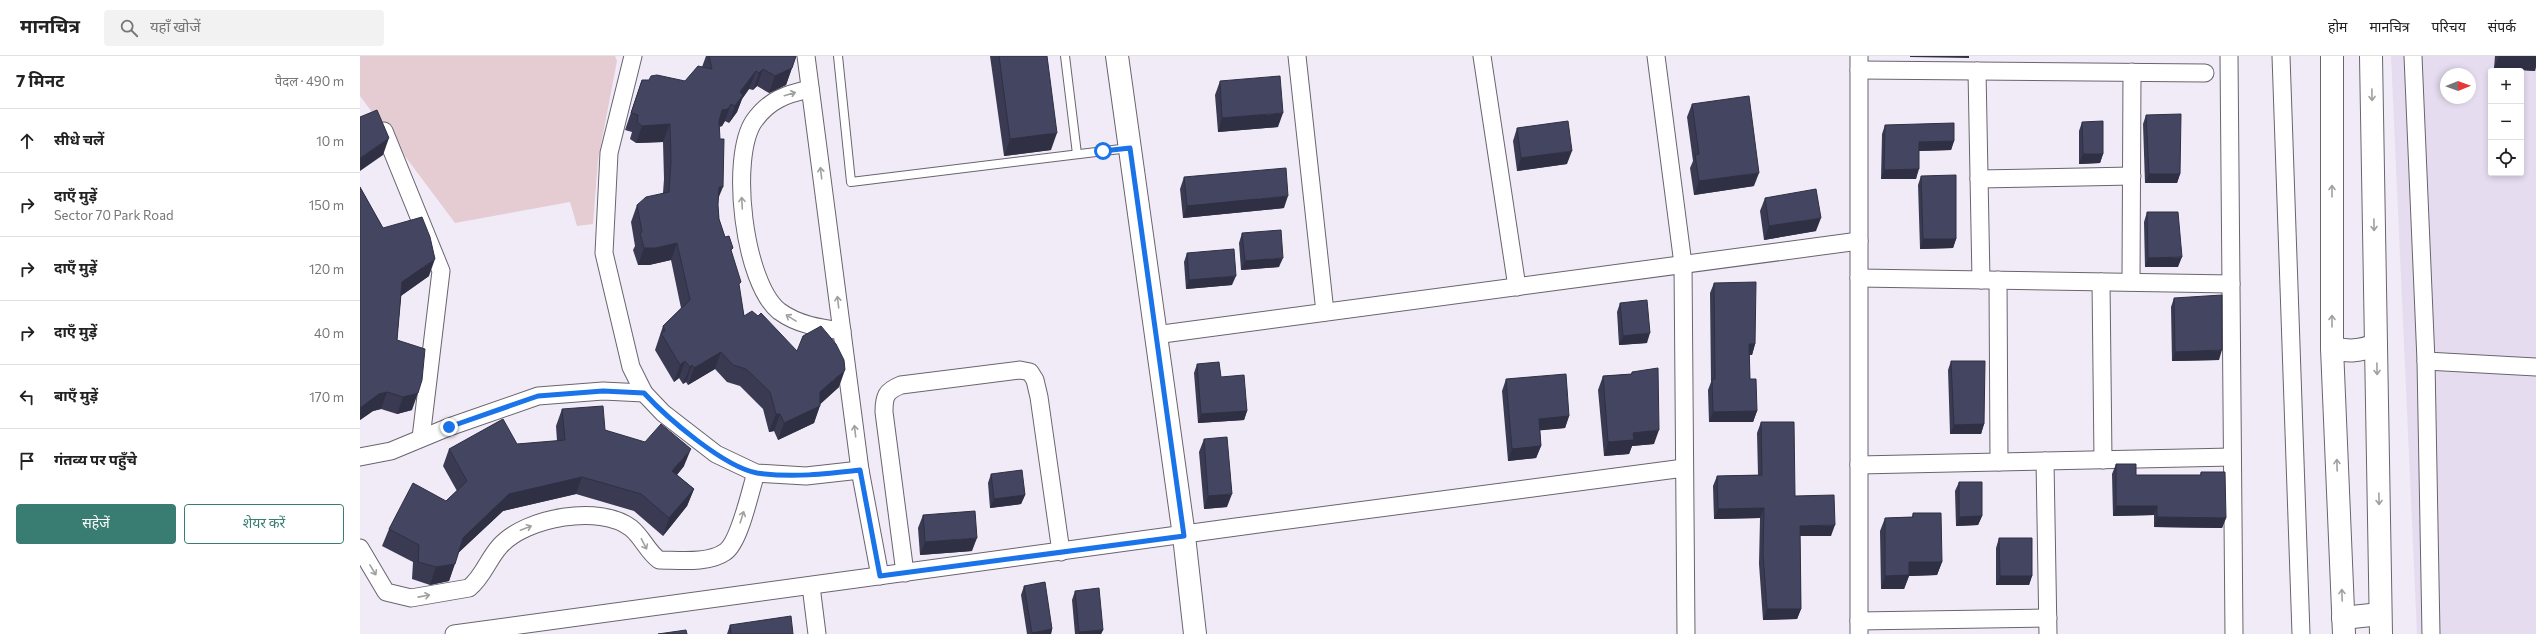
<!DOCTYPE html>
<html lang="hi">
<head>
<meta charset="utf-8">
<style>
	:root { --surface:#fff; --page:#f2f2f2; --text:#222; --muted:#767676; --line:#e0e0e0; --accent:#397d72 }
	body { margin:0; font-family:Commissioner,"Noto Sans Devanagari",sans-serif; background:var(--page); color:var(--text) }
	.controls { position:absolute; right:12px; top:12px; display:grid; overflow:hidden; border-radius:4px; box-shadow:0 2px 6px #0003 }
	.controls button { width:36px; height:36px; display:grid; place-items:center; padding:0; border:0; border-bottom:1px solid var(--line); background:var(--surface); color:var(--text); font:20px sans-serif }
	.compass { position:absolute; left:2080px; top:12px; width:36px; height:36px; border-radius:50%; background:var(--surface); box-shadow:0 2px 6px #0003; rotate:89deg }
	.stop { position:absolute; width:12px; height:12px; margin:-9px; border:3px solid #1a73e8; border-radius:50%; background:#fff }
	.stop.end { background:#1a73e8; border-color:#fff; box-shadow:0 1px 4px #0008 }
	.list { margin:0; padding:0; list-style:none }
	h2 { display:flex; justify-content:space-between; align-items:center; height:52px; margin:0; padding:0 16px; font-size:17px }
	h2 small { font-size:13px; font-weight:400; color:var(--muted) }
	.list li { display:grid; grid-template-columns:26px 1fr auto; gap:12px; align-items:center; box-sizing:border-box; height:64px; padding:0 16px; border-top:1px solid var(--line) }
	.list b { display:block; font-size:15px; white-space:nowrap }
	.list p { margin:0; font-size:13px; white-space:nowrap; color:var(--muted) }
	.list em { font-size:13px; font-style:normal; color:var(--muted) }
	.actions { display:flex; gap:8px; padding:12px 16px }
	.actions a { flex:1; padding:9px 0; border:1px solid var(--accent); border-radius:4px; text-align:center; font-size:14px; color:var(--accent) }
	.actions .main { background:var(--accent); color:#fff }
	.icon { flex:none; width:22px; height:22px; fill:none; stroke:currentColor; stroke-width:2; stroke-linecap:round; stroke-linejoin:round }
	.map { position:relative; flex:none; width:2176px; height:578px; overflow:hidden }
	header { display:flex; align-items:center; gap:24px; box-sizing:border-box; height:56px; padding:0 20px; background:var(--surface); border-bottom:1px solid var(--line) }
	header strong { font-size:19px }
	nav { display:flex; gap:22px; margin-inline-start:auto; font-size:14px }
	.search { width:280px; height:36px; background:var(--page); display:flex; align-items:center; gap:10px; box-sizing:border-box; padding:0 14px; border-radius:4px; color:var(--muted); font-size:15px }
	main { display:flex }
	aside { flex:1; background:var(--surface) }
	.map>svg:first-child { display:block }
</style>
</head>
<body>
<header>
<strong>मानचित्र</strong>
<div class="search"><svg class="icon" aria-label="search" viewBox="0 0 24 24"><circle cx="10" cy="10" r="6"/><path d="M15 15l6 6"/></svg>यहाँ खोजें</div>
<nav><a>होम</a><a>मानचित्र</a><a>परिचय</a><a>संपर्क</a></nav>
</header>
<main>
<aside>
<h2>7 मिनट<small>पैदल · 490 m</small></h2>
<ul class="list">
<li><svg class="icon" aria-label="ahead" viewBox="0 0 24 24"><path d="M12 20V5M6 11l6-6 6 6"/></svg><div><b>सीधे चलें</b></div><em>10 m</em></li>
<li><svg class="icon" aria-label="right" viewBox="0 0 24 24"><path d="M7 20v-9h11M14 6l5 5-5 5"/></svg><div><b>दाएँ मुड़ें</b><p>Sector 70 Park Road</p></div><em>150 m</em></li>
<li><svg class="icon" aria-label="right" viewBox="0 0 24 24"><path d="M7 20v-9h11M14 6l5 5-5 5"/></svg><div><b>दाएँ मुड़ें</b></div><em>120 m</em></li>
<li><svg class="icon" aria-label="right" viewBox="0 0 24 24"><path d="M7 20v-9h11M14 6l5 5-5 5"/></svg><div><b>दाएँ मुड़ें</b></div><em>40 m</em></li>
<li><svg class="icon" aria-label="left" viewBox="0 0 24 24"><path d="M17 20v-9H6M10 6l-5 5 5 5"/></svg><div><b>बाएँ मुड़ें</b></div><em>170 m</em></li>
<li><svg class="icon" aria-label="arrive" viewBox="0 0 24 24"><path d="M6 21V4h12l-3 4 3 4H6"/></svg><div><b>गंतव्य पर पहुँचे</b></div></li>
</ul>
<div class="actions"><a class="main">सहेजें</a><a>शेयर करें</a></div>
</aside>
<div class="map">
<svg width="2176" height="578" viewBox="0 0 2176 578">
	<rect width="100%" height="100%" fill="#f1ebf7"/>
	<path fill="#e6dcf0" fill-rule="evenodd" d="M2031 0H2176V578H2057ZM2131 15H2161V117H2131ZM2086 18H2110V42H2086Z"/>
	<polygon fill="#e5ccd3" points="0,0 255,0 257,5 238,104 233,168 217,170 210,146 95,167 0,40"/>
	<g fill="none" stroke-linecap="round" stroke-linejoin="round">
		<g stroke="#69646e" stroke-width="10">
			<g id="lane">
				<polyline points="478,0 491,126 769,92"/>
				<polyline points="705,0 717,98"/>
			</g>
		</g>
		<g stroke="#69646e" stroke-width="19">
			<g id="street">
				<polyline points="273,0 249,97 244,197 271,311 284,337 303,357 356,398 396,417 446,420 500,414"/>
				<polyline points="446,0 500,414 520,520"/>
				<polyline points="937,0 965,256"/>
				<polyline points="1122,0 1157,231"/>
				<polyline points="1296,0 1323,208 1326,578"/>
				<polyline points="1869,0 1874,578"/>
				<polyline points="1921,0 1941,578"/>
				<polyline points="2053,0 2066,305 2071,578"/>
				<polyline points="1499,14 1845,17"/>
				<polyline points="1617,15 1621,224"/>
				<path d="M450 33C426 38 409 44 394 65 369 102 384 227 419 255 438 269 460 272 482 275"/>
				<polyline points="24,75 81,215 61,382"/>
				<polyline points="1619,123 1772,120"/>
				<polyline points="1499,222 1871,228"/>
				<polyline points="1638,224 1639,406"/>
				<polyline points="1741,226 1743,404"/>
				<polyline points="1771,226 1772,16"/>
				<polyline points="795,279 1499,185"/>
				<polyline points="2066,305 2176,311"/>
				<polyline points="0,401 31,395 89,371 178,340 243,335 284,337"/>
				<polyline points="1685,405 1688,578"/>
				<polyline points="1499,409 1872,401"/>
				<path d="M0 492 26 536 51 542 109 532C123 521 128 503 140 490 166 461 240 448 271 472 283 482 287 495 299 504 318 504 348 508 365 496 380 486 390 435 396 417"/>
				<path d="M545 517 524 356C524 340 526 335 541 329L660 314 670 316 675 324 679 341 701 496"/>
				<polyline points="451,530 457,578"/>
				<polyline points="1499,565 1688,562"/>
				<polyline points="94,578 876,471 1324,412"/>
				<polyline points="1499,578 1499,0"/>
			</g>
		</g>
		<g stroke="#69646e" stroke-width="24">
			<g id="secondary">
				<polyline points="757,0 824,480 835,578"/>
				<polyline points="1972,0 1972,292 1984,578"/>
				<polyline points="2011,0 2021,578"/>
				<path d="M1972 292C1989 296 2000 295 2016 289"/>
				<polyline points="1983,562 2020,558"/>
			</g>
		</g>
		<use href="#lane" stroke="#fff" stroke-width="8"/>
		<use href="#street" stroke="#fff" stroke-width="17"/>
		<use href="#secondary" stroke="#fff" stroke-width="22"/>
	</g>
	<g fill="#3a3b53">
		<polygon points="346,0 436,0 426,29 409,37 397,30 393,34 389,33 382,43 377,56 369,67 365,65 362,70 359,71 358,149 359,163 365,181 371,196 379,232 384,260 437,295 479,331 460,348 454,367 418,384 414,375 409,376 403,353 380,330 367,326 355,313 328,329 326,326 323,328 319,322 314,326 295,294 303,270 321,252 311,204 289,209 278,209 273,194 275,190 271,166 277,149 303,137 304,123 303,86 276,87 270,83 272,76 265,74 282,24 325,25 342,11"/>
		<polygon points="630,0 687,0 691,94 644,100"/>
		<polygon points="2135,0 2176,0 2175,15 2134,12"/>
		<polygon points="860,25 918,71 858,76 855,39"/>
		<polygon points="1332,48 1394,130 1334,139 1330,112 1333,105 1327,61"/>
		<polygon points="1786,59 1820,118 1817,127 1785,127 1783,68"/>
		<polygon points="1722,66 1743,98 1740,107 1719,108 1719,75"/>
		<polygon points="1525,69 1594,85 1591,94 1559,95 1556,123 1521,123 1522,78"/>
		<polygon points="1157,72 1207,108 1157,115 1153,85"/>
		<polygon points="1561,120 1596,183 1593,192 1560,193 1558,129"/>
		<polygon points="824,121 924,152 823,162 820,133"/>
		<polygon points="0,131 23,172 69,220 41,240 37,284 52,354 37,358 21,353 13,355 0,364"/>
		<polygon points="1405,142 1456,175 1404,184 1400,155"/>
		<polygon points="1787,156 1818,211 1785,211 1784,166"/>
		<polygon points="882,177 919,211 881,214 879,187"/>
		<polygon points="827,197 872,229 826,233 824,206"/>
		<polygon points="1354,227 1395,288 1392,299 1389,299 1390,323 1397,355 1393,366 1349,366 1348,334 1351,326 1350,237"/>
		<polygon points="1814,242 1859,304 1812,305 1811,251"/>
		<polygon points="1260,247 1287,287 1259,289 1257,256"/>
		<polygon points="1591,305 1624,368 1621,378 1590,378 1588,314"/>
		<polygon points="837,308 861,321 887,355 884,364 838,367 834,317"/>
		<polygon points="1272,316 1294,388 1272,390 1269,398 1244,400 1238,334 1243,320 1271,318"/>
		<polygon points="1146,323 1209,360 1205,372 1180,374 1181,390 1176,402 1148,405 1142,335"/>
		<polygon points="202,353 245,374 324,410 317,419 334,433 327,450 303,480 274,455 216,438 143,455 98,497 89,525 70,529 52,523 53,506 22,490 29,473 86,445 97,435 83,410 89,393 197,385 196,370"/>
		<polygon points="1401,366 1435,440 1471,480 1440,480 1441,553 1437,563 1403,564 1399,508 1400,462 1354,463 1353,430 1357,420 1398,419 1397,377"/>
		<polygon points="844,383 867,451 844,453 839,396"/>
		<polygon points="1756,408 1776,419 1840,419 1841,416 1866,462 1862,472 1794,471 1794,459 1753,460 1752,418"/>
		<polygon points="631,418 665,439 661,448 630,452 628,427"/>
		<polygon points="1599,426 1622,460 1618,469 1596,470 1595,435"/>
		<polygon points="1553,457 1582,506 1577,519 1549,520 1544,533 1521,533 1520,475 1525,462 1552,461"/>
		<polygon points="563,459 612,495 560,499 558,472"/>
		<polygon points="1639,482 1672,520 1669,529 1636,529 1636,492"/>
		<polygon points="664,530 692,573 691,578 667,578 661,539"/>
		<polygon points="715,535 743,574 741,578 715,578 712,544"/>
		<polygon points="370,569 433,578 367,578"/>
	</g>
	<g fill="#2f3044">
		<polygon points="1550,0 1609,0 1609,2 1550,1"/>
		<polygon points="2139,0 2157,0 2176,1 2176,11 2175,15 2134,12"/>
		<polygon points="432,12 426,29 409,37 415,20"/>
		<polygon points="403,13 397,30 393,34 399,17"/>
		<polygon points="396,15 389,33 382,43 377,56 369,67 380,36"/>
		<polygon points="371,48 365,65 362,70 356,72 362,54"/>
		<polygon points="923,57 918,71 858,76 862,62"/>
		<polygon points="310,68 303,86 276,87 282,70"/>
		<polygon points="697,77 691,94 644,100 650,83"/>
		<polygon points="29,82 23,99 0,115 0,102"/>
		<polygon points="1594,85 1591,94 1556,95 1559,86"/>
		<polygon points="1212,95 1207,108 1157,115 1161,102"/>
		<polygon points="1723,98 1743,98 1740,107 1719,108"/>
		<polygon points="1559,113 1556,123 1521,123 1524,114"/>
		<polygon points="1399,117 1394,130 1334,139 1339,125"/>
		<polygon points="1789,118 1820,118 1817,127 1785,127"/>
		<polygon points="359,131 363,131 356,148"/>
		<polygon points="928,140 924,152 823,162 827,150"/>
		<polygon points="1461,162 1456,175 1404,184 1409,170"/>
		<polygon points="1563,183 1596,183 1593,192 1560,193"/>
		<polygon points="317,187 311,204 289,209 278,209 284,192"/>
		<polygon points="1822,201 1818,211 1785,211 1788,202"/>
		<polygon points="923,202 919,211 881,214 885,205"/>
		<polygon points="75,203 69,220 36,243 42,226"/>
		<polygon points="876,220 872,229 826,233 829,224"/>
		<polygon points="1290,277 1287,287 1259,289 1263,280"/>
		<polygon points="1389,288 1395,288 1392,299 1385,299"/>
		<polygon points="1862,294 1859,304 1812,305 1815,296"/>
		<polygon points="361,296 355,313 328,329 334,312"/>
		<polygon points="325,305 319,322 314,326 320,309"/>
		<polygon points="332,309 326,326 323,328 330,311"/>
		<polygon points="485,314 479,331 455,353 460,350 454,367 418,384 424,367"/>
		<polygon points="27,336 21,353 13,355 0,364 0,352 19,338"/>
		<polygon points="58,337 52,354 37,358 43,341"/>
		<polygon points="887,355 884,364 838,367 841,358"/>
		<polygon points="1397,355 1393,366 1349,366 1353,356"/>
		<polygon points="416,358 420,358 414,375 409,376"/>
		<polygon points="1209,360 1205,372 1174,375 1179,363"/>
		<polygon points="1624,368 1621,378 1590,378 1594,369"/>
		<polygon points="1299,374 1294,388 1272,390 1269,398 1244,400 1248,386 1273,377"/>
		<polygon points="1181,390 1176,402 1148,405 1152,393"/>
		<polygon points="331,393 324,410 306,432 312,415"/>
		<polygon points="222,421 216,438 143,455 96,499 103,482 149,438"/>
		<polygon points="334,433 327,450 303,480 309,462"/>
		<polygon points="872,438 867,451 844,453 848,440"/>
		<polygon points="665,439 661,448 630,452 634,443"/>
		<polygon points="1756,450 1797,450 1794,459 1753,460"/>
		<polygon points="1404,452 1400,462 1354,463 1358,453"/>
		<polygon points="1622,460 1618,469 1596,470 1599,461"/>
		<polygon points="1797,461 1866,462 1862,472 1794,471"/>
		<polygon points="1475,469 1471,480 1436,480 1440,470"/>
		<polygon points="617,482 612,495 560,499 565,486"/>
		<polygon points="1549,506 1582,506 1577,519 1549,520 1544,533 1521,533 1525,520"/>
		<polygon points="95,508 89,525 70,529 76,511"/>
		<polygon points="1640,520 1672,520 1669,529 1636,529"/>
		<polygon points="1407,553 1441,553 1437,563 1403,564"/>
		<polygon points="692,573 691,578 672,578 672,577"/>
		<polygon points="743,574 741,578 719,578 719,576"/>
	</g>
	<g fill="#434561" stroke="#2f3044">
		<polygon points="349,0 436,0 432,12 415,20 403,13 399,17 396,15 380,36 383,39 375,50 371,48 368,53 362,54 359,65 360,83 364,83 363,131 359,131 358,149 359,163 365,181 369,180 373,192 371,194 381,226 379,228 384,260 392,255 398,260 401,257 437,295 443,280 461,270 476,288 484,304 485,314 460,336 460,350 424,367 420,358 416,358 410,336 386,313 373,309 361,296 334,312 332,309 330,311 325,305 320,309 301,277 305,275 303,270 330,244 317,187 296,192 284,192 280,177 282,176 277,149 286,141 309,136 311,105 310,68 282,70 277,66 278,59 271,57 282,24 289,24 291,20 297,19 325,25 338,10 352,13"/>
		<polygon points="639,0 687,0 697,77 650,83"/>
		<polygon points="2157,0 2176,0 2176,1"/>
		<polygon points="920,20 923,57 862,62 860,25"/>
		<polygon points="1389,40 1399,117 1339,125 1335,99 1339,98 1332,48"/>
		<polygon points="17,54 29,82 0,102 0,61"/>
		<polygon points="1821,58 1820,118 1789,118 1786,59"/>
		<polygon points="1208,65 1212,95 1161,102 1157,72"/>
		<polygon points="1743,65 1743,98 1723,98 1722,66"/>
		<polygon points="1594,67 1594,85 1559,86 1559,113 1524,114 1525,69"/>
		<polygon points="926,112 928,140 827,150 824,121"/>
		<polygon points="1596,119 1596,183 1563,183 1561,120"/>
		<polygon points="0,131 23,172 62,161 70,181 75,203 42,226 37,284 65,293 62,324 58,337 43,341 27,336 19,338 0,352"/>
		<polygon points="1456,133 1461,162 1409,170 1405,142"/>
		<polygon points="1787,156 1818,156 1822,201 1788,202"/>
		<polygon points="921,174 923,202 885,205 882,177"/>
		<polygon points="874,193 876,220 829,224 827,197"/>
		<polygon points="1396,226 1395,288 1389,288 1390,323 1396,323 1397,355 1353,356 1352,323 1355,323 1354,227"/>
		<polygon points="1862,239 1862,294 1815,296 1814,242"/>
		<polygon points="1287,244 1290,277 1263,280 1260,247"/>
		<polygon points="1591,305 1625,305 1624,368 1594,369"/>
		<polygon points="859,306 861,321 884,319 887,355 841,358 837,308"/>
		<polygon points="1298,312 1299,374 1273,377 1274,384 1248,386 1243,320 1272,318 1272,316"/>
		<polygon points="1206,318 1209,360 1179,363 1181,390 1152,393 1146,323"/>
		<polygon points="243,350 245,374 285,386 301,368 331,393 312,415 334,433 309,462 281,438 222,421 149,438 103,482 95,508 76,511 58,506 59,489 29,473 53,427 86,445 107,425 89,393 143,363 157,388 205,384 202,353"/>
		<polygon points="1401,366 1434,366 1435,440 1474,439 1475,469 1440,470 1441,553 1407,553 1403,498 1404,452 1358,453 1357,420 1402,419"/>
		<polygon points="867,381 872,438 848,440 844,383"/>
		<polygon points="1756,408 1776,408 1776,419 1841,419 1841,416 1865,416 1866,462 1797,461 1797,450 1756,450"/>
		<polygon points="662,414 665,439 634,443 631,418"/>
		<polygon points="1599,426 1622,426 1622,460 1599,461"/>
		<polygon points="615,455 617,482 565,486 563,459"/>
		<polygon points="1553,457 1581,457 1582,506 1549,506 1549,519 1525,520 1525,462 1553,461"/>
		<polygon points="1639,482 1672,482 1672,520 1640,520"/>
		<polygon points="685,526 692,573 672,577 664,530"/>
		<polygon points="739,532 743,574 719,576 715,535"/>
		<polygon points="431,560 433,578 371,578 370,569"/>
		<polygon points="326,574 327,578 298,578"/>
	</g>
	<defs><path id="oneway-shaft" d="M-6 0H5M1.5-3L5.5 0L1.5 3" fill="none" stroke-width="1.6" stroke-linecap="round" stroke-linejoin="round"/></defs>
	<g stroke="#a1a0a1">
		<use href="#oneway-shaft" transform="translate(430 38) rotate(-16)"/>
		<use href="#oneway-shaft" transform="translate(2012 39) rotate(89)"/>
		<use href="#oneway-shaft" transform="translate(461 117) rotate(-97)"/>
		<use href="#oneway-shaft" transform="translate(1972 135) rotate(-90)"/>
		<use href="#oneway-shaft" transform="translate(382 147) rotate(-93)"/>
		<use href="#oneway-shaft" transform="translate(2014 169) rotate(89)"/>
		<use href="#oneway-shaft" transform="translate(478 246) rotate(-97)"/>
		<use href="#oneway-shaft" transform="translate(431 262) rotate(-148)"/>
		<use href="#oneway-shaft" transform="translate(1972 265) rotate(-90)"/>
		<use href="#oneway-shaft" transform="translate(2017 313) rotate(89)"/>
		<use href="#oneway-shaft" transform="translate(495 375) rotate(-97)"/>
		<use href="#oneway-shaft" transform="translate(1977 409) rotate(-92)"/>
		<use href="#oneway-shaft" transform="translate(2019 443) rotate(89)"/>
		<use href="#oneway-shaft" transform="translate(382 461) rotate(-72)"/>
		<use href="#oneway-shaft" transform="translate(166 472) rotate(-21)"/>
		<use href="#oneway-shaft" transform="translate(284 488) rotate(63)"/>
		<use href="#oneway-shaft" transform="translate(13 514) rotate(59)"/>
		<use href="#oneway-shaft" transform="translate(1982 539) rotate(-92)"/>
		<use href="#oneway-shaft" transform="translate(64 540) rotate(-11)"/>
	</g>
	<g fill="none" stroke-linecap="round" stroke-linejoin="round">
		<path stroke="#1a73e8" stroke-width="5" d="M89 371 178 340 243 335 284 337C307 362 364 411 397 417 432 422 466 418 500 414L520 520 824 480 770 92 743 95"/>
	</g>
</svg>
<div class="controls">
<button>+</button>
<button>−</button>
<button><svg class="icon" aria-label="locate" viewBox="0 0 24 24"><circle cx="12" cy="12" r="6"/><path d="M12 2v4M12 18v4M2 12h4M18 12h4"/></svg></button>
</div>
<svg class="compass" viewBox="-18 -18 36 36"><path d="M0-13l5 13h-10z" fill="#e53935"/><path d="M0 13l5-13h-10z" fill="#767676"/></svg>
<div class="stop" style="left:743px;top:95px"></div>
<div class="stop end" style="left:89px;top:371px"></div>
</div>
</main>
</body>
</html>
